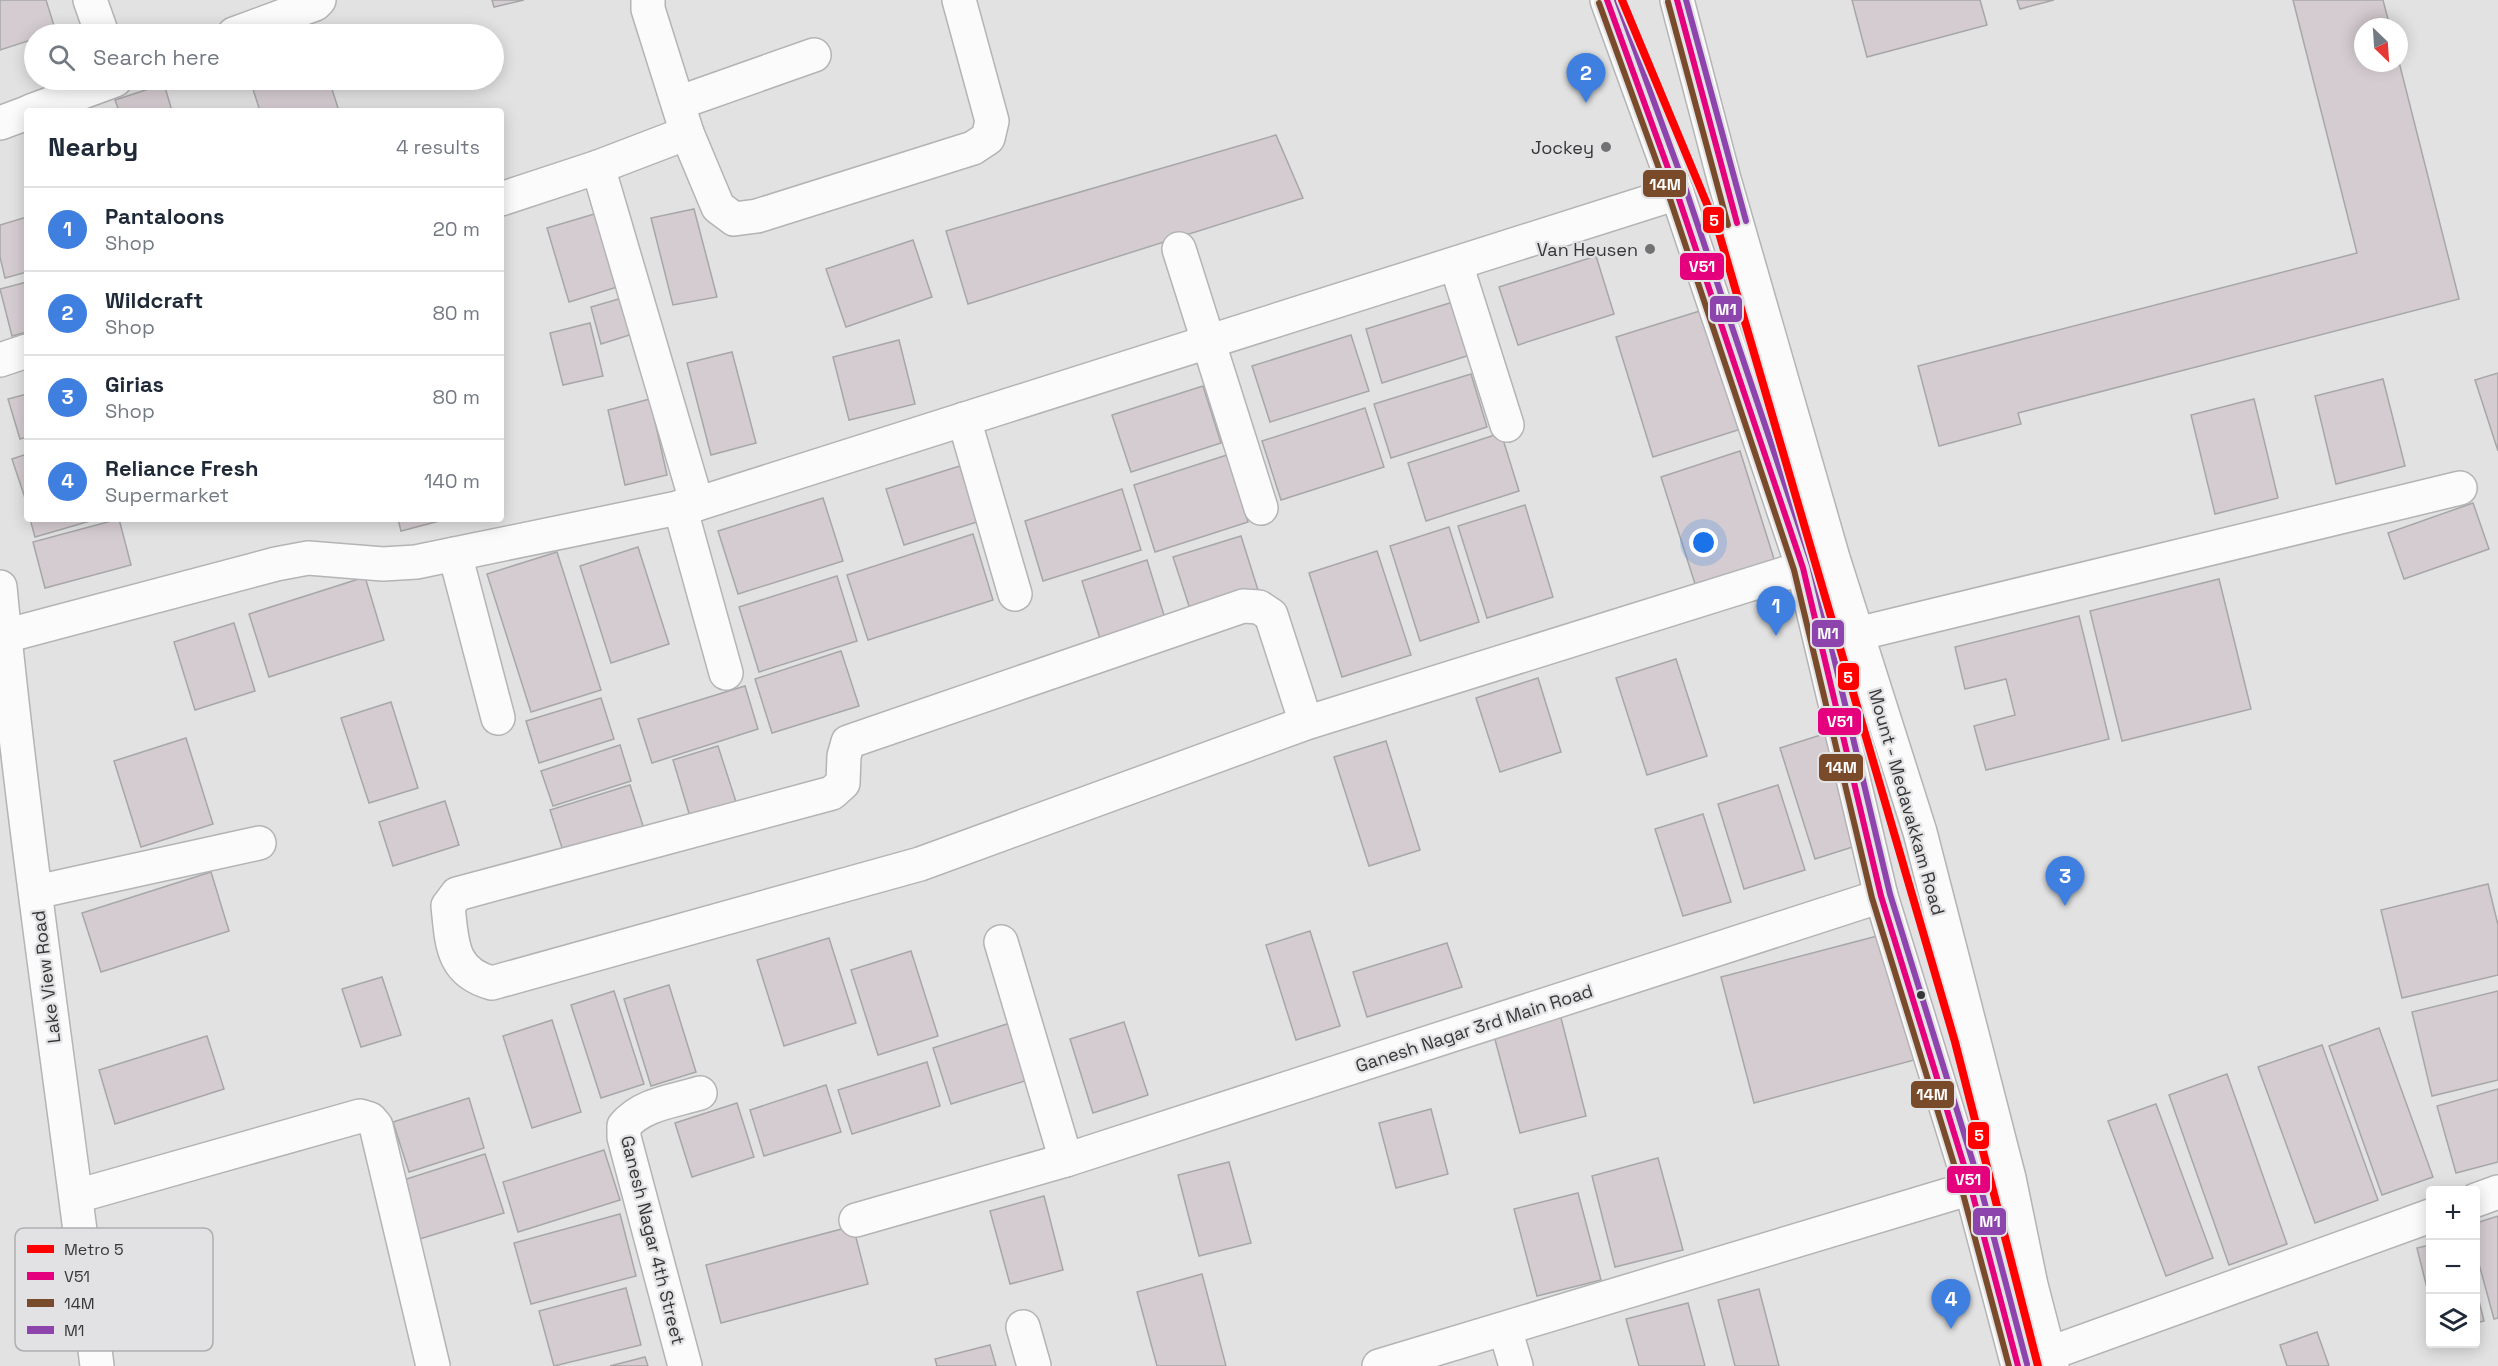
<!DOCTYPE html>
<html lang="en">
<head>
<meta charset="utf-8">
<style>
	:root { --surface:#fff; --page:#f2f2f3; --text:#1f2937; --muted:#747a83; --line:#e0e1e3; --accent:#727273 }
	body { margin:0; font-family:"Space Grotesk",sans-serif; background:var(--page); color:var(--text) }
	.controls { position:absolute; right:18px; bottom:18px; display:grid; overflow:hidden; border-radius:6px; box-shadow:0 3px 15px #0003 }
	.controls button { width:54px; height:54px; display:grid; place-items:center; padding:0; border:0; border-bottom:2px solid var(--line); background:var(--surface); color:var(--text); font:30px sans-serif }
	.compass { position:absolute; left:2354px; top:18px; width:54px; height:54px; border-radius:50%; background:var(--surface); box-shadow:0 3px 15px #0003; rotate:155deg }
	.you { position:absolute; left:1704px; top:543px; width:21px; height:21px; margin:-15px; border:4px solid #fff; border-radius:50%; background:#1a73e8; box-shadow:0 0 0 9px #1a73e833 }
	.badge { display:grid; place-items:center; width:39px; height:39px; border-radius:50%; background:var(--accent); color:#fff; font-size:20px; font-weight:700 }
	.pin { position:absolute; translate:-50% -50px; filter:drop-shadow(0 2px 3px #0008) }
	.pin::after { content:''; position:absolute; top:32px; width:21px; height:18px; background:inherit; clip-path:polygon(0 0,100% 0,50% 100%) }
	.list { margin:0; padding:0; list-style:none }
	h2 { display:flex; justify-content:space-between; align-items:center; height:78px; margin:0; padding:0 24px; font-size:26px }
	h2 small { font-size:20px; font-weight:400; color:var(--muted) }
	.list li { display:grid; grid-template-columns:39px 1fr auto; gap:18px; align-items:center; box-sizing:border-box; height:84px; padding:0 24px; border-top:2px solid var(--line) }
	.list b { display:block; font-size:22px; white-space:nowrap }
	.list p { margin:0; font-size:20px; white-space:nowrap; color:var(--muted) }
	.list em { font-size:20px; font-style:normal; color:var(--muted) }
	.icon { flex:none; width:33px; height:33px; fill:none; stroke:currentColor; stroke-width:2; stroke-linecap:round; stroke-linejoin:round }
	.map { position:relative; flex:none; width:2498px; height:1366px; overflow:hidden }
	.search { position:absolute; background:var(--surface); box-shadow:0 3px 15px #0003; left:24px; top:24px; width:480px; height:66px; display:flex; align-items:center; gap:15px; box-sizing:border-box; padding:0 21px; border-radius:33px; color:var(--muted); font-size:22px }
	.panel { position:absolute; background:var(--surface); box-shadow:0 3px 15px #0003; left:24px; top:108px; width:480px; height:414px; border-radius:6px }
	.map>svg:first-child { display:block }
</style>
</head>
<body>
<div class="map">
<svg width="2498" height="1366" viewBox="0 0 2498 1366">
	<rect width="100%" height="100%" fill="#e2e2e3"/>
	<g fill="#d5ccd1" stroke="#a8a7a8" stroke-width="1.5">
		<polygon points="0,0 46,0 56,32 34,34 34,39 0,50"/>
		<polygon points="492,0 524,0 494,7"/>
		<polygon points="1852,0 1980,0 1987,25 1867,57"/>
		<polygon points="2017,0 2054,0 2020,9"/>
		<polygon points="2293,0 2383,0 2390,27 2363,27 2363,63 2399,62 2459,299 2018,413 2021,424 1939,446 1918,366 2357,253"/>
		<polygon points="250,80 329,80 339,111 260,111"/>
		<polygon points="164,84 172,111 119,111 115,100"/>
		<polygon points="1276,135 1303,198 968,304 946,231"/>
		<polygon points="694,209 717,297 673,305 651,218"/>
		<polygon points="608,210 630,283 569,302 547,228"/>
		<polygon points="27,217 27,272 5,278 0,257 0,225"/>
		<polygon points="913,240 932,297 846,327 826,269"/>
		<polygon points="1596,256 1614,314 1518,345 1499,287"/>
		<polygon points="27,282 27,332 12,336 0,289"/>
		<polygon points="629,296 639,332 601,344 591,307"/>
		<polygon points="1453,302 1470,355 1382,383 1366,329"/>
		<polygon points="1703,310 1741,429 1653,457 1616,337"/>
		<polygon points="590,323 603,376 563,385 550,333"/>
		<polygon points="1351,335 1369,391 1270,422 1252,366"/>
		<polygon points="899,340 915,404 849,420 833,357"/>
		<polygon points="732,352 756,443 711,455 687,363"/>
		<polygon points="2498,373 2498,451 2475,380"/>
		<polygon points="1471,374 1487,427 1391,458 1374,404"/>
		<polygon points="2383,379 2405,466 2336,484 2315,396"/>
		<polygon points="1203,386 1221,443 1131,472 1112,415"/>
		<polygon points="27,394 27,437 20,439 8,399"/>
		<polygon points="650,399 667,475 625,485 608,410"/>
		<polygon points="2254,399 2278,498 2215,514 2191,415"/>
		<polygon points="1365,408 1384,467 1281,500 1262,441"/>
		<polygon points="1501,433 1519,491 1426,521 1408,463"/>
		<polygon points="1740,451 1775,562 1696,587 1661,477"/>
		<polygon points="27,454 27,498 25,498 12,459"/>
		<polygon points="1227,455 1248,522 1155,552 1134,485"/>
		<polygon points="960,466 977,522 904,545 886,489"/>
		<polygon points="1122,489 1141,550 1043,581 1025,521"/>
		<polygon points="823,498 843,561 738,594 718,531"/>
		<polygon points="2473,503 2489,549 2404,579 2388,533"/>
		<polygon points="1525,505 1553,597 1487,618 1458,526"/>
		<polygon points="30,519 97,519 35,537"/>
		<polygon points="119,519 131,565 45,588 33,542"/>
		<polygon points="398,519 447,519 401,531"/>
		<polygon points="1449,527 1479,622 1420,641 1390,546"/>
		<polygon points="973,534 993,600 868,640 847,575"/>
		<polygon points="1241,536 1258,590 1191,612 1173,557"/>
		<polygon points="638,547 669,644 611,663 580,566"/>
		<polygon points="1377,551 1411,655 1342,677 1309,573"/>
		<polygon points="557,552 601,690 531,712 487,574"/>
		<polygon points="1147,560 1167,625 1102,645 1082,581"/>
		<polygon points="837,576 857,641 759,672 739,607"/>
		<polygon points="365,577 384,640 269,677 249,614"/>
		<polygon points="2219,579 2251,709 2122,741 2090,611"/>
		<polygon points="2079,616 2109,739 1986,770 1974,726 2015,715 2006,679 1965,689 1955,647"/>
		<polygon points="234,623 255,691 195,710 174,642"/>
		<polygon points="841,651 859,706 772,733 755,679"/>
		<polygon points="1676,659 1707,756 1647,775 1616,678"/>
		<polygon points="1538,678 1561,752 1500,772 1476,698"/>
		<polygon points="745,686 758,729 652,763 638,719"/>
		<polygon points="601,698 614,739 539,763 526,721"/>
		<polygon points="391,702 418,788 369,803 341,718"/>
		<polygon points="1830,732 1865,843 1815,859 1780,748"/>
		<polygon points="186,738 213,824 141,847 114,761"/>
		<polygon points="1386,741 1420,850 1369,866 1334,757"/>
		<polygon points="620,745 631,781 553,806 541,771"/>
		<polygon points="718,746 737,805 691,820 673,760"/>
		<polygon points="630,785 644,829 564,854 550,810"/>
		<polygon points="1778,785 1805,870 1744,889 1718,804"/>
		<polygon points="445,801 459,845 393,866 379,822"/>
		<polygon points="1703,814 1731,902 1683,916 1655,829"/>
		<polygon points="211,872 229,931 101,972 82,913"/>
		<polygon points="2488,884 2498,925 2498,975 2402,998 2381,910"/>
		<polygon points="1310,931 1340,1026 1296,1040 1266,945"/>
		<polygon points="1885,934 1918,1059 1754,1103 1721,977"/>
		<polygon points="829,938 856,1023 784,1046 757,960"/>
		<polygon points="1447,943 1462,987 1367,1017 1353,972"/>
		<polygon points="911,951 938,1036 878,1055 851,970"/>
		<polygon points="382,977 401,1035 361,1047 342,989"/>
		<polygon points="669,985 696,1072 651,1086 624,999"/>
		<polygon points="614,991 644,1084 601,1098 571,1005"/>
		<polygon points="2498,991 2498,1080 2432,1096 2412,1012"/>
		<polygon points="1560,1014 1586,1116 1520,1133 1493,1032"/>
		<polygon points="552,1020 581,1112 532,1128 503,1036"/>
		<polygon points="1013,1022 1031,1079 951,1104 933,1048"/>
		<polygon points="1124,1022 1148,1095 1093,1113 1070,1039"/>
		<polygon points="2379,1028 2433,1177 2382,1195 2329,1046"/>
		<polygon points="207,1036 224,1089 115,1124 99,1070"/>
		<polygon points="2322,1045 2378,1200 2315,1223 2258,1067"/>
		<polygon points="927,1062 940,1106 852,1134 838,1090"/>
		<polygon points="2227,1074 2287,1244 2229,1265 2169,1095"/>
		<polygon points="826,1085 841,1132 764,1156 750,1110"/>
		<polygon points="2498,1089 2498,1162 2456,1173 2437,1106"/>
		<polygon points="469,1098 484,1148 409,1172 393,1122"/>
		<polygon points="737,1103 754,1157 692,1177 675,1123"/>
		<polygon points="2156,1104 2213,1258 2166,1276 2108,1121"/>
		<polygon points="1431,1109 1448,1174 1396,1188 1379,1123"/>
		<polygon points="604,1150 620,1200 518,1232 503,1182"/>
		<polygon points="485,1154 504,1213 413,1241 394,1183"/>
		<polygon points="1658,1158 1683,1250 1615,1267 1592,1176"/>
		<polygon points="1229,1162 1251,1243 1199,1256 1178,1175"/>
		<polygon points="1578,1193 1601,1280 1537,1296 1514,1209"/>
		<polygon points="1044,1196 1063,1270 1010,1284 990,1211"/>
		<polygon points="620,1214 636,1276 531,1304 514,1243"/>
		<polygon points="2498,1216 2498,1318 2494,1319 2476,1253 2476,1223"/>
		<polygon points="853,1226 868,1284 721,1323 706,1265"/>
		<polygon points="2430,1245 2430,1300 2417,1248"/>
		<polygon points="1202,1274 1226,1366 1157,1366 1137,1292"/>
		<polygon points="626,1288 641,1345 554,1366 539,1311"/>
		<polygon points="1759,1289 1779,1366 1735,1366 1718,1300"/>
		<polygon points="2476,1289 2484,1321 2476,1323"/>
		<polygon points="1688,1303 1705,1366 1639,1366 1626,1319"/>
		<polygon points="2317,1332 2329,1366 2287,1366 2280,1345"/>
		<polygon points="990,1345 996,1366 937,1366 935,1359"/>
		<polygon points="645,1357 648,1366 610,1366"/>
	</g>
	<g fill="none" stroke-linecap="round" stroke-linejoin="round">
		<g stroke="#b4b4b5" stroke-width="36">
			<g id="minor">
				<polyline points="90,0 102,34"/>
				<polyline points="234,34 315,4 319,0"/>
				<polyline points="678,103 814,55"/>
				<polyline points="31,111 115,80"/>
				<polyline points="0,123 27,113"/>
				<polyline points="687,133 718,207 734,219 757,216 973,148 988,138 992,121 959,0"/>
				<polyline points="598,167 697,504"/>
				<polyline points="501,199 598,167 687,133 648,9 648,0"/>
				<polyline points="1179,249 1261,508"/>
				<polyline points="1456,264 1507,425"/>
				<polyline points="0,360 27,351"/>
				<polyline points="964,419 1015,594"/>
				<polyline points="680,507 726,673"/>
				<polyline points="455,554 498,718"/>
				<path d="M0 587C25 848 66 1106 97 1366"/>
				<polyline points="1857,634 2460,488"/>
				<polyline points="5,636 276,564 308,558 383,564 416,562 697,504 1677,193"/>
				<path d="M1306 723 920 864 492 983C451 972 452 943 448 906L457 894 832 793 843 783 844 756 848 742 1243 606 1259 607 1271 615 1306 723 1828 560"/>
				<polyline points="36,892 259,843"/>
				<polyline points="1001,942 1066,1160"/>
				<polyline points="77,1196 360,1116 370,1119 376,1126 433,1366"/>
				<polyline points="2476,1200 2498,1192"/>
				<polyline points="856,1220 1066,1160 1881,896"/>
				<polyline points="1023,1327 1034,1366"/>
				<polyline points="1505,1329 1516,1366"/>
				<polyline points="2048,1354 2430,1216"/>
				<path d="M685 1366 624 1137V1126C642 1104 674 1101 700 1093"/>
				<polyline points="1379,1366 1971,1188"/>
			</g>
		</g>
		<g stroke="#b4b4b5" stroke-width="36">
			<g id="primary">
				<polyline points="1607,0 1677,193 1803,568 1881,896 1971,1188 2018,1366"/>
				<polyline points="1677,0 1724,179 1833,558 1920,832 2009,1178 2031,1285 2052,1366"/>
			</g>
		</g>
		<use href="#minor" stroke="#fbfbfb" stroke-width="33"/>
		<use href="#primary" stroke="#fbfbfb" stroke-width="33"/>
		<g stroke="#e2e1e4" stroke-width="10">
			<g id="bus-1">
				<polyline points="1607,0 1677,193 1803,568 1881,896 1971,1188 2018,1366"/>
				<polyline points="1677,0 1737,223"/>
			</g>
		</g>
		<g stroke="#e2e1e4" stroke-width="10">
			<g id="bus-2">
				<polyline points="1668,2 1728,225"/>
				<polyline points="1599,3 1669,196 1794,570 1872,898 1962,1190 2009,1366"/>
			</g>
		</g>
		<g stroke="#e2e1e4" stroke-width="10">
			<g id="bus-3">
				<polyline points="1617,0 1686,190 1812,565 1890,894 1980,1185 2027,1364"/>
				<polyline points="1686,0 1746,221"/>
			</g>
		</g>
		<use href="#bus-1" stroke="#e5007d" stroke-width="6"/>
		<use href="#bus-2" stroke="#7a4b2a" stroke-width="6"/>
		<use href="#bus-3" stroke="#8e44ad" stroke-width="6"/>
		<g stroke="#e2e1e4" stroke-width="12">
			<polyline id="metro-1" points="1622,0 1719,233 1955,1042 2038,1366"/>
		</g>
		<use href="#metro-1" stroke="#f00" stroke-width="8"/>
	</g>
	<g fill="#727273" stroke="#e2e1e4" stroke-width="2">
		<circle cx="1606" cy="147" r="6"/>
		<circle cx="1650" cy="249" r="6"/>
	</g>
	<circle fill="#363637" stroke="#e2e1e4" stroke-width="2" cx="1921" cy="995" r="5"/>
	<g text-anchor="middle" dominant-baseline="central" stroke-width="4.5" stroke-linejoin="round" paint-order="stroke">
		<g font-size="18" fill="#363637" stroke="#e2e1e4" text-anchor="end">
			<text x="1594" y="147">Jockey</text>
			<text x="1638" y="249">Van Heusen</text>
		</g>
		<g font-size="18" fill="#363637" stroke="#e2e1e4">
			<text transform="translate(1907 802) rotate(74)">Mount - Medavakkam Road</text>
			<text transform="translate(46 977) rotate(-97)">Lake View Road</text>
			<text transform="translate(1474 1028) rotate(-18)">Ganesh Nagar 3rd Main Road</text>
			<text transform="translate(653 1240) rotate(76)">Ganesh Nagar 4th Street</text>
		</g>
	</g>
	<rect x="15" y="1228" width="198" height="123" rx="9" fill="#e2e1e4" stroke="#aeaeb0" stroke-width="1.5"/>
	<rect x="27" y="1245" width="27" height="8" fill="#f00"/>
	<rect x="27" y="1272" width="27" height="8" fill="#e5007d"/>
	<rect x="27" y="1299" width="27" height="8" fill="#7a4b2a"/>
	<rect x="27" y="1326" width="27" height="8" fill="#8e44ad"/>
	<g font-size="16" fill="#363637">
		<text x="64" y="1255">Metro 5</text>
		<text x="64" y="1282">V51</text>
		<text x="64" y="1309">14M</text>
		<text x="64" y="1336">M1</text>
	</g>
	<g stroke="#e2e1e4" stroke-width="2">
		<rect x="1642" y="169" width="45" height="29" rx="6" fill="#7a4b2a"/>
		<rect x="1702" y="206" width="23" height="28" rx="6" fill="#f00"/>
		<rect x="1679" y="252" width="46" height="29" rx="6" fill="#e5007d"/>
		<rect x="1709" y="295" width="34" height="28" rx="6" fill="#8e44ad"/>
		<rect x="1811" y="619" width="34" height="29" rx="6" fill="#8e44ad"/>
		<rect x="1837" y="662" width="23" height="29" rx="6" fill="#f00"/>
		<rect x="1817" y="707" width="45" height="29" rx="6" fill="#e5007d"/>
		<rect x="1818" y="753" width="46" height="29" rx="6" fill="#7a4b2a"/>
		<rect x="1910" y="1080" width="45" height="29" rx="6" fill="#7a4b2a"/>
		<rect x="1967" y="1121" width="23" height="29" rx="6" fill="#f00"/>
		<rect x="1946" y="1165" width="45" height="29" rx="6" fill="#e5007d"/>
		<rect x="1972" y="1207" width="35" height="29" rx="6" fill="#8e44ad"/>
	</g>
	<g font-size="16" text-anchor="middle" font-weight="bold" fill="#fff">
		<text x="1665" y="190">14M</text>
		<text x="1714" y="226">5</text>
		<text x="1702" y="272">V51</text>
		<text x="1726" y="315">M1</text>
		<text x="1828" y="639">M1</text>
		<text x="1848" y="683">5</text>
		<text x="1840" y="727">V51</text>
		<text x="1841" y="773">14M</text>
		<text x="1932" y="1100">14M</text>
		<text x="1979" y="1141">5</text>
		<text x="1968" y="1185">V51</text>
		<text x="1990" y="1227">M1</text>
	</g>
</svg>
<div class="controls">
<button>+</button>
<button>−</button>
<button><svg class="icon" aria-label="layers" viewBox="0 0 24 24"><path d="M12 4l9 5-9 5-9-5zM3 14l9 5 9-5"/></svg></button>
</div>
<svg class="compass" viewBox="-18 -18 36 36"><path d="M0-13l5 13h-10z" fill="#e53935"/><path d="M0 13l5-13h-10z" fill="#747a83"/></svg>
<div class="you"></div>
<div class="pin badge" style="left:1776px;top:636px;background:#3f7fe0">1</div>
<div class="pin badge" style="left:1586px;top:103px;background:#3f7fe0">2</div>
<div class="pin badge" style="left:2065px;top:906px;background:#3f7fe0">3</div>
<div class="pin badge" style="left:1951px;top:1329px;background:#3f7fe0">4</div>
<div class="search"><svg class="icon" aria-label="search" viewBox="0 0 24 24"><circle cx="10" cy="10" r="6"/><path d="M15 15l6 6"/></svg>Search here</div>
<section class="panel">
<h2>Nearby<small>4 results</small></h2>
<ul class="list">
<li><span class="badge" style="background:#3f7fe0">1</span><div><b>Pantaloons</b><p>Shop</p></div><em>20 m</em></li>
<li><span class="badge" style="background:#3f7fe0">2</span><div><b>Wildcraft</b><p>Shop</p></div><em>80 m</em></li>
<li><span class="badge" style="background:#3f7fe0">3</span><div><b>Girias</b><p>Shop</p></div><em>80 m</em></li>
<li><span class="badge" style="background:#3f7fe0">4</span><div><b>Reliance Fresh</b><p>Supermarket</p></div><em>140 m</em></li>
</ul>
</section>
</div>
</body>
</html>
